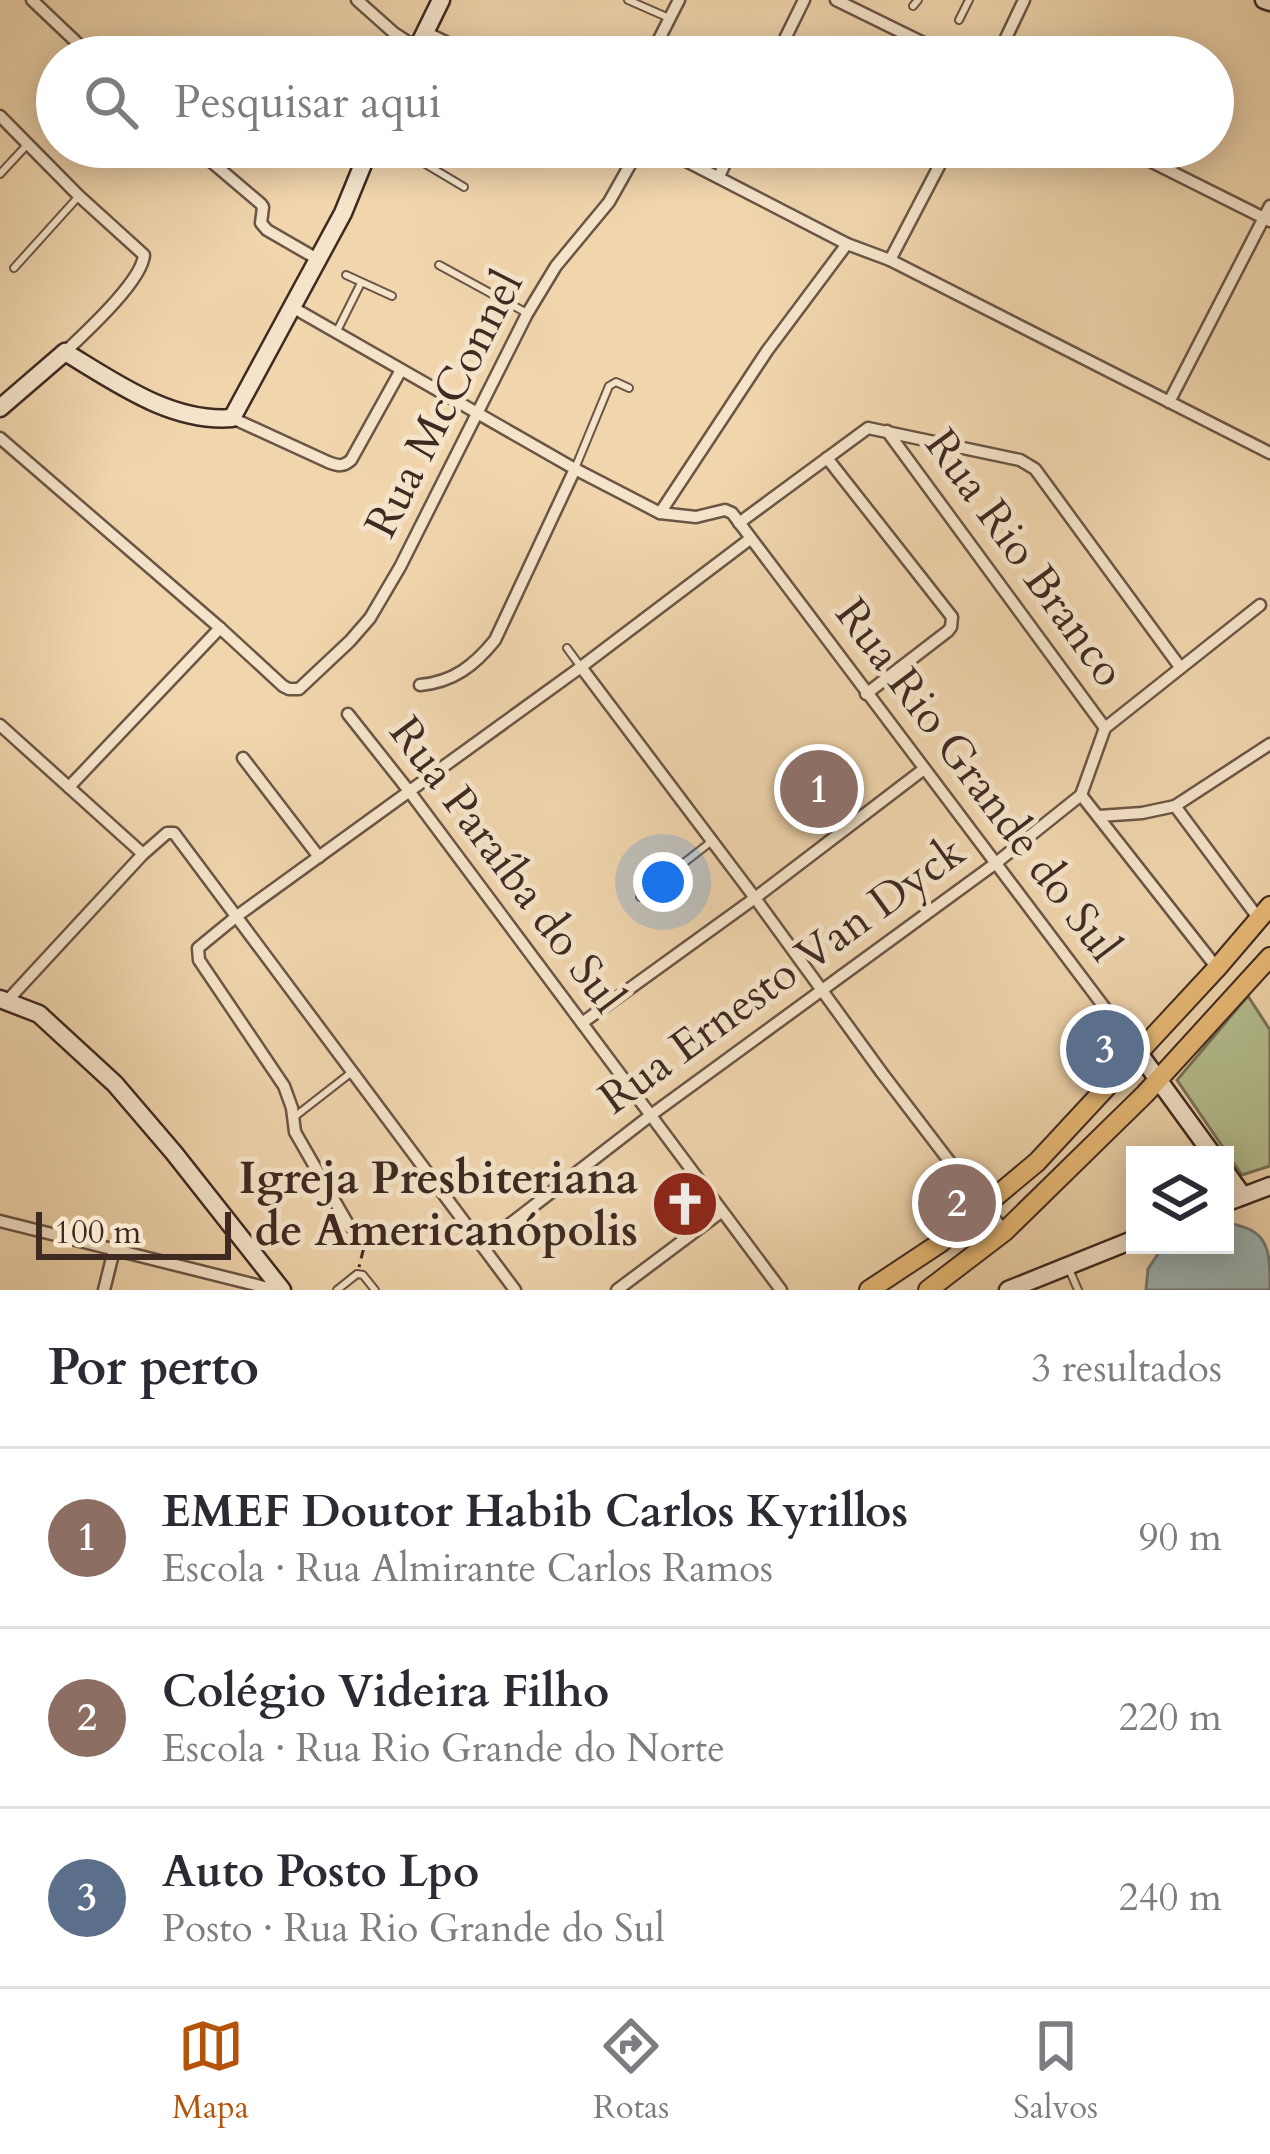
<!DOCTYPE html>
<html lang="pt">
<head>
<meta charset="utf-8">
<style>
	:root { --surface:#fff; --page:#f2f2f3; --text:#2b2b33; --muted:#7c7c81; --line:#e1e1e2; --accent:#b45309 }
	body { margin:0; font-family:Cardo,serif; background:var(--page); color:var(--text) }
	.controls { position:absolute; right:36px; bottom:36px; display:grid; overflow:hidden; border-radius:0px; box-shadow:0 6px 30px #0003 }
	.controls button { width:108px; height:108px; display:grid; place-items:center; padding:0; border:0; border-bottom:3px solid var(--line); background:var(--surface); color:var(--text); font:60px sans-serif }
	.scale { position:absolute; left:36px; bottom:30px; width:195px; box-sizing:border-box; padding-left:12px; border:6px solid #3f2a22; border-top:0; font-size:33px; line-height:42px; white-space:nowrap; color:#3f2a22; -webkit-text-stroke:9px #f5e4ca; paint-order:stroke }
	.you { position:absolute; left:663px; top:882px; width:42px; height:42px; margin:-30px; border:9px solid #fff; border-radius:50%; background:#1a73e8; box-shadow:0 0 0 18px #1a73e833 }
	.badge { display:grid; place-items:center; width:78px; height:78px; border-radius:50%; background:var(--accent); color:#fff; font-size:39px; font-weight:700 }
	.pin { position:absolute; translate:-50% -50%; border:6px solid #fff; box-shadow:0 3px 12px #0006 }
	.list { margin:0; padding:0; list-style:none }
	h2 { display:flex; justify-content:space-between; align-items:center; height:156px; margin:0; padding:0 48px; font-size:51px }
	h2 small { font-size:39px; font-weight:400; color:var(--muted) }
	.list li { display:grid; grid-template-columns:78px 1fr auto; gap:36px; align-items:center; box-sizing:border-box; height:180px; padding:0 48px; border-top:3px solid var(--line) }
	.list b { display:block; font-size:45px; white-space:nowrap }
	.list p { margin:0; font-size:39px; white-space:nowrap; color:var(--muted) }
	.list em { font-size:39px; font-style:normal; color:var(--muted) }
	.icon { flex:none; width:66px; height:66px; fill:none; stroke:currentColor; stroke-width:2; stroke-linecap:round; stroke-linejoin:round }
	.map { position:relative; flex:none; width:1270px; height:1290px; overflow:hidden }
	.search { position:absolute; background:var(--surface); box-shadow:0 6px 30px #0003; left:36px; right:36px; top:36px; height:132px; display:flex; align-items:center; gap:30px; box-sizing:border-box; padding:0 42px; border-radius:66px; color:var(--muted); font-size:45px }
	.sheet { height:696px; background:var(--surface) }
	nav { display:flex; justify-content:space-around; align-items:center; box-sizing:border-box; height:168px; border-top:3px solid var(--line); background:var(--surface); font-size:33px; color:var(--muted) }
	nav a { display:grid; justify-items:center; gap:6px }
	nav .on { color:var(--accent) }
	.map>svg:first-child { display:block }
</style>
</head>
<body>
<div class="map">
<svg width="1270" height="1290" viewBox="0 0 1270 1290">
	<rect width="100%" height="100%" fill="#f0d5ad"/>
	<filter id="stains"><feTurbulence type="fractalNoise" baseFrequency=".00167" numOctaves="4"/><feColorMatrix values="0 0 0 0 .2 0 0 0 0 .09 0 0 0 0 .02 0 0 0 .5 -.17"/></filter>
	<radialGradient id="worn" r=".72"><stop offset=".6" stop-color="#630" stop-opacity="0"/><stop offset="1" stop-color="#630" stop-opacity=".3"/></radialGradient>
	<polygon fill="#b4be8f" stroke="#7a7458" stroke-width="3" points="1248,996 1270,1030 1270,1166 1242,1175 1177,1080"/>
	<path fill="#9eb6b5" stroke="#787e7a" stroke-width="3" d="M1225 1223C1270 1228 1270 1250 1270 1290H1146L1148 1269 1164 1245H1225Z"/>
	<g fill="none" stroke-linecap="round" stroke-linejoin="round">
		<g stroke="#6b5545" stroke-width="10">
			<g id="lane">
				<polyline points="628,0 669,18"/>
				<polyline points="913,6 918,0"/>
				<polyline points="959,20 969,0"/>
				<polyline points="397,147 464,187"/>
				<polyline points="0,174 26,146"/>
				<polyline points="439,265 525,312"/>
				<polyline points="14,268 79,196"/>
				<polyline points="346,275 392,296"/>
				<polyline points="336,333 361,283"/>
				<polyline points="576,466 609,386 616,382 629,388"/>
				<polyline points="567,648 581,667"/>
				<polyline points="640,897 712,841"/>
				<polyline points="293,1118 352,1072"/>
				<polyline points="1069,1269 1078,1290"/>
				<polyline points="337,1290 357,1274 363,1275 375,1290"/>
			</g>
		</g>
		<g stroke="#6b5545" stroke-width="15">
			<g id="street">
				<polyline points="32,0 92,57"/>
				<polyline points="357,0 394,33 417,48"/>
				<polyline points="836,0 952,57"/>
				<polyline points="425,32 477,57"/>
				<polyline points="650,57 679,0"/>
				<polyline points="776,57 804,0"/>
				<polyline points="997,57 1024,0"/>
				<path d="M0 116 79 196 144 255C142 281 86 332 65 352"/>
				<polyline points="194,147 261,204 263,207 261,223 267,230 319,260"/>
				<polyline points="659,147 847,244 890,260 1270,453"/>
				<polyline points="1122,147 1270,221"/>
				<polyline points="719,176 733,147"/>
				<polyline points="890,260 949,147"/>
				<polyline points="292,307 575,469 660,513 696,517 725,510 732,513 1138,1052"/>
				<polyline points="1169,402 1270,206"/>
				<path d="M232 418 328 462C338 466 343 467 351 460L401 370"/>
				<polyline points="887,431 1105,728"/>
				<polyline points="0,438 220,628 283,686 289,689 299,689 350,641 370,618 400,567 527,314 556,266 609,202 640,147"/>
				<polyline points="827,458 952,617 951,627 948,631 866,694"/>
				<polyline points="660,513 767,351 847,244"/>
				<polyline points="739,523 868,428 1020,460 1035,469 1046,484 1180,667"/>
				<polyline points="581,667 755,898 882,1073 985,1208 1005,1231"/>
				<path d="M420 685C453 682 474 666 495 640L575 469"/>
				<polyline points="348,714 409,791 781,1290"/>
				<polyline points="0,725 143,854"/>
				<polyline points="243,758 319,857"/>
				<polyline points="69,787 220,628"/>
				<polyline points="1081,795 1217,968"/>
				<polyline points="1175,806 1259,919"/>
				<polyline points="1099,816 1142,813 1175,806 1270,744"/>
				<polyline points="7,1001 143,854 167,833 174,833 515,1290"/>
				<polyline points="582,1023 755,898 924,769"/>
				<polyline points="0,1221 276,1290"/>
				<polyline points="349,1226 295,1132 292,1108 284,1086 199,960 198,948 237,916 581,667 750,539"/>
				<polyline points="483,1245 651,1115 996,863 1081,795 1105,728 1260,605"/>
				<polyline points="104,1290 114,1250"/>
				<polyline points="617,1290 721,1212"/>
			</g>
		</g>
		<g stroke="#3f2a22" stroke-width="21">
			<g id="secondary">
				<polyline points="1264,0 1270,2"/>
				<polyline points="413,57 441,0"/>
				<path d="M0 408 65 352C115 382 171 423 232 418L343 213 370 147"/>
				<polyline points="0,999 39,1014 115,1084 174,1153 282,1290"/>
				<polyline points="1138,1052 1213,1155"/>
				<polyline points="1225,1171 1243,1196"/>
				<polyline points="1225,1203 1270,1186"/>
				<polyline points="1008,1290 1135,1239"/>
			</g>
		</g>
		<g stroke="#3f2a22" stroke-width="22">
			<g id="primary">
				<polyline points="869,1290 940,1243 1037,1162 1217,968 1270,906"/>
				<polyline points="928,1290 1005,1231 1145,1094 1270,957"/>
			</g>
		</g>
		<polyline stroke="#3f2a22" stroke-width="3" stroke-dasharray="9 6" stroke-linecap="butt" points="357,1237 364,1247 359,1267"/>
		<use href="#lane" stroke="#f5e4ca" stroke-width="6"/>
		<use href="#street" stroke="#f5e4ca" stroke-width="10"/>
		<use href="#secondary" stroke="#f5e4ca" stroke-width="16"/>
		<use href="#primary" stroke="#e8ba76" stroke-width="18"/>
	</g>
	<defs>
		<g id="church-disc" transform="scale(3.45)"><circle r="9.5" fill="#8f2418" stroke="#f5e4ca"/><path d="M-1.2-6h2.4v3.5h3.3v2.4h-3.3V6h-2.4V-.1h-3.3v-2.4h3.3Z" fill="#fff"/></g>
	</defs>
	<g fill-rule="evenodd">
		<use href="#church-disc" x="685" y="1204"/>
	</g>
	<g text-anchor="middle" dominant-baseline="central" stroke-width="10" stroke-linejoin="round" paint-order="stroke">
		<g font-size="45" fill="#3f2a22" stroke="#f5e4ca">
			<text transform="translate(444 404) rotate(-63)">Rua McConnel</text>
			<text transform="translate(1025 558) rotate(54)">Rua Rio Branco</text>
			<text transform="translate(978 780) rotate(53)">Rua Rio Grande do Sul</text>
			<text transform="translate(507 865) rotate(53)">Rua Paraíba do Sul</text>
			<text transform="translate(782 975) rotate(-36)">Rua Ernesto Van Dyck</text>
		</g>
		<g font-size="45" font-weight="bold" fill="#3f2a22" stroke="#f5e4ca" text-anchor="end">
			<text x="638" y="1178">Igreja Presbiteriana<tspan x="638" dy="52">de Americanópolis</tspan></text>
		</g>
	</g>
	<rect width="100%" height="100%" filter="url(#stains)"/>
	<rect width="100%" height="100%" fill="url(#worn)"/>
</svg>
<div class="controls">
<button><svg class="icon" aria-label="layers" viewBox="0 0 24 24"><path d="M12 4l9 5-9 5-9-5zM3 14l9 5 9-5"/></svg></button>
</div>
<div class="scale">100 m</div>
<div class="you"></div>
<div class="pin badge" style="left:819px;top:789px;background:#8d6e63">1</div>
<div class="pin badge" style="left:957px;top:1203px;background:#8d6e63">2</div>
<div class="pin badge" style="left:1105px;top:1049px;background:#5c6f8a">3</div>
<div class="search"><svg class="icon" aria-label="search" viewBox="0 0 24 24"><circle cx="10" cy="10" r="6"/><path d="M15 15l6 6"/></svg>Pesquisar aqui</div>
</div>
<section class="sheet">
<h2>Por perto<small>3 resultados</small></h2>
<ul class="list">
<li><span class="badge" style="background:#8d6e63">1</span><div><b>EMEF Doutor Habib Carlos Kyrillos</b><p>Escola · Rua Almirante Carlos Ramos</p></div><em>90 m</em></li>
<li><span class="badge" style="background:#8d6e63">2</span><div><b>Colégio Videira Filho</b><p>Escola · Rua Rio Grande do Norte</p></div><em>220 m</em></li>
<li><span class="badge" style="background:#5c6f8a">3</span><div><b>Auto Posto Lpo</b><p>Posto · Rua Rio Grande do Sul</p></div><em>240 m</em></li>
</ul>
</section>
<nav>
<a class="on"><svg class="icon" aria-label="map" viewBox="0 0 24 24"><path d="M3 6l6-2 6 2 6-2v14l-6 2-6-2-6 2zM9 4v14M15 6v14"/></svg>Mapa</a>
<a><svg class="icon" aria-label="directions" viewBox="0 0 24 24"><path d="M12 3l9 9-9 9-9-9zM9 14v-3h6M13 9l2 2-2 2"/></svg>Rotas</a>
<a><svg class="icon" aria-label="saved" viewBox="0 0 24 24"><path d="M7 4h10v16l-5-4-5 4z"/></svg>Salvos</a>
</nav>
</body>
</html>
